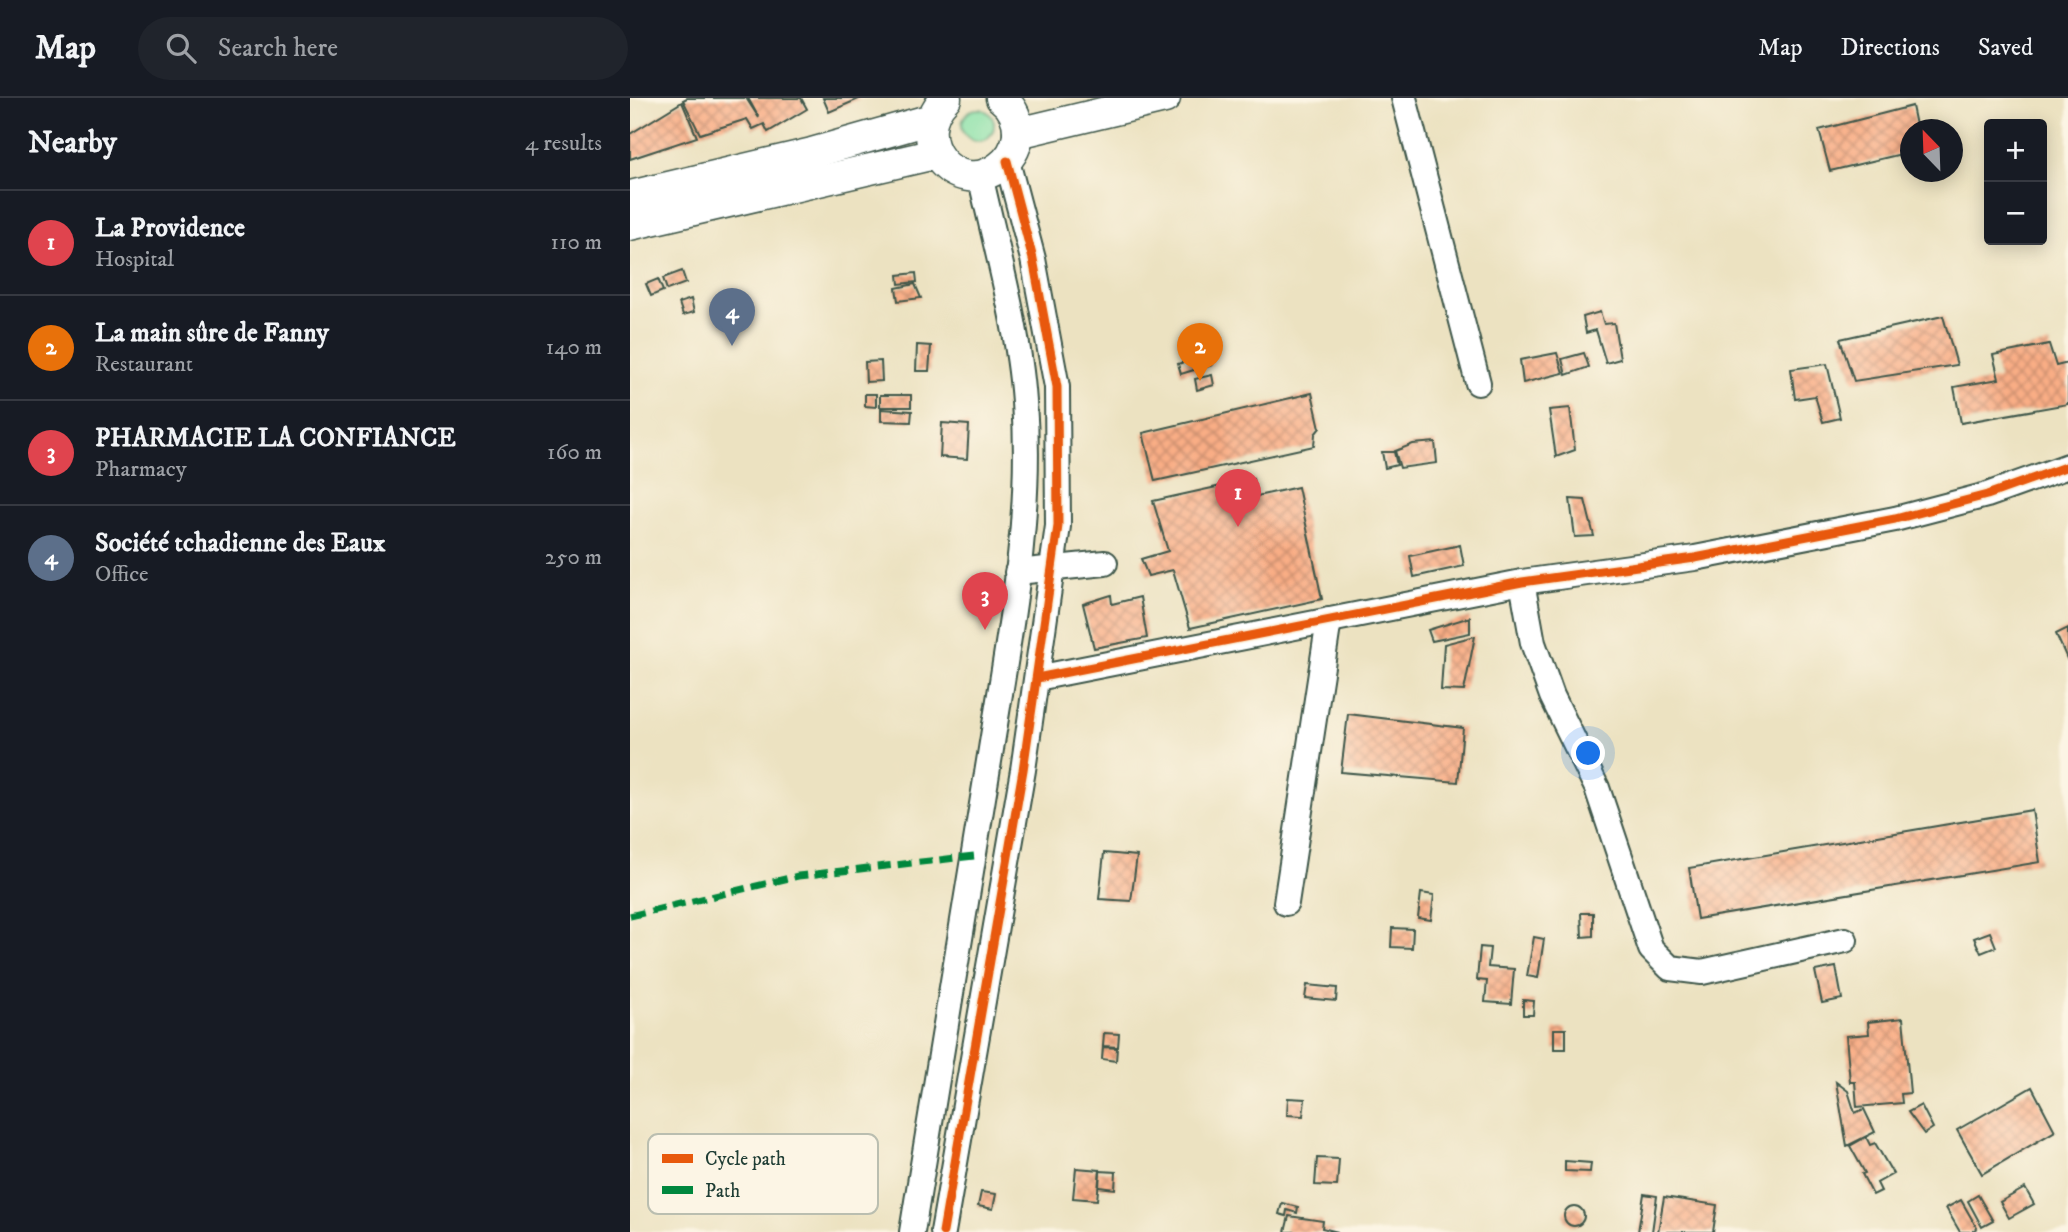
<!DOCTYPE html>
<html lang="en">
<head>
<meta charset="utf-8">
<style>
	:root { --surface:#171b24; --page:#20242c; --text:#f1f3f6; --muted:#9ea1a6; --line:#363941; --accent:#c8321e }
	body { margin:0; font-family:"IM FELL DW Pica",serif; background:var(--page); color:var(--text) }
	.controls { position:absolute; right:21px; top:21px; display:grid; overflow:hidden; border-radius:7px; box-shadow:0 4px 18px #0003 }
	.controls button { width:63px; height:63px; display:grid; place-items:center; padding:0; border:0; border-bottom:2px solid var(--line); background:var(--surface); color:var(--text); font:35px sans-serif }
	.compass { position:absolute; left:1270px; top:21px; width:63px; height:63px; border-radius:50%; background:var(--surface); box-shadow:0 4px 18px #0003; rotate:337deg }
	.you { position:absolute; left:959px; top:656px; width:24px; height:24px; margin:-18px; border:5px solid #fff; border-radius:50%; background:#1a73e8; box-shadow:0 0 0 10px #1a73e833 }
	.badge { display:grid; place-items:center; width:46px; height:46px; border-radius:50%; background:var(--accent); color:#fff; font-size:23px; font-weight:700 }
	.pin { position:absolute; translate:-50% -58px; filter:drop-shadow(0 2px 4px #0008) }
	.pin::after { content:''; position:absolute; top:37px; width:24px; height:21px; background:inherit; clip-path:polygon(0 0,100% 0,50% 100%) }
	.list { margin:0; padding:0; list-style:none }
	h2 { display:flex; justify-content:space-between; align-items:center; height:91px; margin:0; padding:0 28px; font-size:30px }
	h2 small { font-size:23px; font-weight:400; color:var(--muted) }
	.list li { display:grid; grid-template-columns:46px 1fr auto; gap:21px; align-items:center; box-sizing:border-box; height:105px; padding:0 28px; border-top:2px solid var(--line) }
	.list b { display:block; font-size:26px; white-space:nowrap }
	.list p { margin:0; font-size:23px; white-space:nowrap; color:var(--muted) }
	.list em { font-size:23px; font-style:normal; color:var(--muted) }
	.icon { flex:none; width:38px; height:38px; fill:none; stroke:currentColor; stroke-width:2; stroke-linecap:round; stroke-linejoin:round }
	.map { position:relative; flex:none; width:1438px; height:1134px; overflow:hidden }
	header { display:flex; align-items:center; gap:42px; box-sizing:border-box; height:98px; padding:0 35px; background:var(--surface); border-bottom:2px solid var(--line) }
	header strong { font-size:33px }
	nav { display:flex; gap:38px; margin-inline-start:auto; font-size:24px }
	.search { width:490px; height:63px; background:var(--page); display:flex; align-items:center; gap:18px; box-sizing:border-box; padding:0 24px; border-radius:38px; color:var(--muted); font-size:26px }
	main { display:flex }
	aside { flex:1; background:var(--surface) }
	.map>svg:first-child { display:block }
</style>
</head>
<body>
<header>
<strong>Map</strong>
<div class="search"><svg class="icon" aria-label="search" viewBox="0 0 24 24"><circle cx="10" cy="10" r="6"/><path d="M15 15l6 6"/></svg>Search here</div>
<nav><a>Map</a><a>Directions</a><a>Saved</a></nav>
</header>
<main>
<aside>
<h2>Nearby<small>4 results</small></h2>
<ul class="list">
<li><span class="badge" style="background:#e0444e">1</span><div><b>La Providence</b><p>Hospital</p></div><em>110 m</em></li>
<li><span class="badge" style="background:#e8710a">2</span><div><b>La main sûre de Fanny</b><p>Restaurant</p></div><em>140 m</em></li>
<li><span class="badge" style="background:#e0444e">3</span><div><b>PHARMACIE LA CONFIANCE</b><p>Pharmacy</p></div><em>160 m</em></li>
<li><span class="badge" style="background:#5c6f8a">4</span><div><b>Société tchadienne des Eaux</b><p>Office</p></div><em>250 m</em></li>
</ul>
</aside>
<div class="map">
<svg width="1438" height="1134" viewBox="0 0 1438 1134">
	<defs>
		<pattern id="building-cross-hatch" width="8" height="8" patternUnits="userSpaceOnUse" patternTransform="scale(1.75)"><rect width="8" height="8" fill="#f9ad85"/><path d="M0 0l8 8M0 8l8-8" fill="none" stroke="#c98e6e"/></pattern>
	</defs>
	<rect width="100%" height="100%" fill="#fcf5e5"/>
	<filter id="ink" filterUnits="userSpaceOnUse"><feTurbulence type="fractalNoise" baseFrequency=".0143" numOctaves="2"/><feDisplacementMap in="SourceGraphic" scale="14" xChannelSelector="R" yChannelSelector="G"/><feConvolveMatrix kernelMatrix="1 2 1 2 8 2 1 2 1" color-interpolation-filters="sRGB"/></filter>
	<filter id="wash" filterUnits="userSpaceOnUse"><feTurbulence type="fractalNoise" baseFrequency=".00686" numOctaves="4" result="noise"/><feDisplacementMap in="SourceGraphic" scale="28" xChannelSelector="R" yChannelSelector="G"/><feGaussianBlur stdDeviation="1.57" result="paint"/><feColorMatrix in="noise" values="0 0 0 0 0 0 0 0 0 0 0 0 0 0 0 0 0 1.4 0 .05"/><feComposite in="paint" operator="in"/></filter>
	<g filter="url(#wash)">
		<rect width="100%" height="100%" fill="#ece2c1"/>
		<circle fill="#87e1a7" stroke="#538f6e" stroke-width="2" cx="348" cy="27" r="16"/>
		<g id="blocks">
			<g fill="url(#building-cross-hatch)">
				<polygon points="57,0 116,0 129,20 118,0 171,0 177,11 138,34 134,26 123,31 117,21 70,36 53,2"/>
				<polygon points="193,0 231,0 199,14"/>
				<polygon points="52,4 67,39 0,61 0,36"/>
				<polygon points="1282,8 1287,32 1280,32 1280,54 1200,73 1189,32"/>
				<polygon points="52,173 56,185 37,192 33,180"/>
				<polygon points="286,175 287,184 269,186 268,177"/>
				<polygon points="28,181 33,193 21,198 16,186"/>
				<polygon points="285,186 291,200 268,203 266,190"/>
				<polygon points="61,201 64,214 53,217 49,205"/>
				<polygon points="970,214 974,226 984,225 990,261 976,265 966,232 956,235 953,219"/>
				<polygon points="1313,218 1327,267 1224,283 1210,241"/>
				<polygon points="1419,246 1426,268 1438,265 1438,306 1331,325 1324,289 1369,281 1363,257"/>
				<polygon points="287,247 301,248 299,273 286,273"/>
				<polygon points="576,248 582,267 568,271 562,252"/>
				<polygon points="927,255 933,275 893,285 890,262"/>
				<polygon points="954,255 959,269 936,277 932,261"/>
				<polygon points="563,261 567,271 551,276 548,266"/>
				<polygon points="251,263 252,283 236,284 235,264"/>
				<polygon points="1197,266 1210,320 1193,324 1185,298 1165,301 1161,271"/>
				<polygon points="582,277 584,287 567,292 565,281"/>
				<polygon points="682,295 690,330 685,336 684,348 525,383 513,335"/>
				<polygon points="235,296 246,296 246,309 235,308"/>
				<rect x="250" y="297" width="31" height="12"/>
				<polygon points="940,310 945,352 926,359 919,312"/>
				<polygon points="251,311 282,313 281,324 251,323"/>
				<polygon points="312,325 339,327 337,361 310,359"/>
				<polygon points="805,344 807,365 770,370 765,353 783,346"/>
				<polygon points="752,354 764,354 767,367 755,370"/>
				<polygon points="623,381 627,398 668,389 692,501 560,530 543,472 518,478 511,461 538,453 523,403"/>
				<polygon points="940,401 955,402 964,438 945,439"/>
				<polygon points="830,447 834,468 784,479 780,458"/>
				<polygon points="481,497 482,506 510,499 517,540 464,550 453,506"/>
				<polygon points="840,519 840,535 802,543 798,532"/>
				<polygon points="1438,530 1438,563 1426,536"/>
				<polygon points="845,538 834,593 811,592 814,546"/>
				<polygon points="718,616 833,630 828,684 711,674"/>
				<polygon points="1402,712 1410,764 1067,821 1059,770"/>
				<polygon points="474,755 507,758 501,803 469,801"/>
				<polygon points="791,795 804,797 801,822 788,820"/>
				<polygon points="951,815 963,815 963,838 952,839"/>
				<polygon points="762,830 783,831 782,850 761,849"/>
				<polygon points="1360,834 1366,849 1351,855 1344,840"/>
				<polygon points="904,839 914,841 908,880 897,878"/>
				<polygon points="850,849 860,850 858,869 884,871 881,906 855,904 857,883 847,882"/>
				<polygon points="1206,869 1212,901 1192,905 1185,873"/>
				<polygon points="677,887 707,890 706,903 675,900"/>
				<polygon points="893,902 904,903 903,917 893,917"/>
				<polygon points="1273,920 1280,995 1271,996 1272,1005 1227,1009 1225,984 1220,984 1216,938 1239,936 1238,924"/>
				<rect x="924" y="931" width="12" height="20"/>
				<polygon points="474,935 489,936 488,949 473,948"/>
				<polygon points="473,949 487,950 486,963 472,961"/>
				<polygon points="1206,984 1218,993 1225,1015 1234,1011 1245,1034 1217,1048"/>
				<polygon points="1402,989 1425,1033 1352,1076 1327,1032"/>
				<polygon points="658,1000 675,1001 673,1018 657,1017"/>
				<polygon points="1291,1007 1303,1030 1294,1036 1278,1014"/>
				<polygon points="1236,1039 1240,1047 1245,1045 1263,1076 1247,1085 1251,1093 1243,1097 1232,1076 1235,1075 1220,1048"/>
				<polygon points="687,1060 709,1061 707,1088 685,1087"/>
				<polygon points="935,1063 961,1065 960,1074 935,1073"/>
				<polygon points="446,1070 470,1072 467,1102 443,1100"/>
				<polygon points="470,1073 486,1074 485,1091 469,1089"/>
				<polygon points="1395,1090 1404,1106 1379,1120 1370,1104"/>
				<polygon points="351,1094 366,1096 363,1111 348,1108"/>
				<polygon points="1014,1096 1027,1098 1022,1134 1008,1134"/>
				<polygon points="1348,1097 1363,1123 1352,1129 1338,1103"/>
				<polygon points="1034,1099 1087,1107 1083,1134 1028,1134"/>
				<polygon points="1331,1102 1347,1130 1341,1134 1330,1134 1316,1110"/>
				<polygon points="652,1105 668,1109 667,1115 657,1112 656,1118 649,1116"/>
				<circle cx="944" cy="1118" r="10"/>
				<polygon points="659,1118 693,1123 692,1130 708,1134 655,1134"/>
			</g>
		</g>
	</g>
	<g filter="url(#ink)">
		<use href="#blocks" fill-opacity="0" stroke="#3e5649" stroke-width="2"/>
		<g fill="none" stroke-linecap="round" stroke-linejoin="round">
			<g stroke="#3e5649" stroke-width="28">
				<g id="minor">
					<polyline points="774,0 848,285"/>
					<polyline points="387,474 475,465"/>
					<polyline points="892,484 903,545 922,598 967,690 1021,851 1040,870 1072,874 1215,842"/>
					<polyline points="407,580 892,484 1065,460 1265,421 1357,397 1438,368"/>
					<polyline points="656,805 699,522"/>
					<path d="M282 1134C308 973 335 812 361 651 379 538 403 420 394 304 389 231 366 149 350 77"/>
					<polyline points="313,1134 393,672 428,428 427,289 403,161 377,63"/>
				</g>
			</g>
			<g stroke="#3e5649" stroke-width="33">
				<g id="major">
					<path d="M316 0C275 40 325 102 369 69 380 61 386 51 388 38 389 23 383 9 371 0"/>
					<polyline points="388,35 535,0"/>
					<polyline points="0,98 182,55 302,21"/>
					<polyline points="0,127 305,56"/>
				</g>
			</g>
			<use href="#minor" stroke="#fff" stroke-width="24"/>
			<use href="#major" stroke="#fff" stroke-width="30"/>
			<polyline stroke="#00873e" stroke-width="7" stroke-dasharray="14 7" stroke-linecap="butt" points="0,818 168,778 344,758"/>
			<g stroke="#fcf5e5" stroke-width="13">
				<g id="cycleway">
					<polyline points="407,580 892,484 1065,460 1265,421 1357,397 1438,368"/>
					<polyline points="313,1134 393,672 428,428 427,289 403,161 377,63"/>
				</g>
			</g>
			<use href="#cycleway" stroke="#e8590c" stroke-width="9"/>
		</g>
	</g>
	<rect x="18" y="1036" width="230" height="80" rx="10" fill="#fcf5e5" stroke="#babeb0" stroke-width="2"/>
	<rect x="32" y="1056" width="31" height="9" fill="#e8590c"/>
	<rect x="32" y="1088" width="31" height="8" fill="#00873e"/>
	<g font-size="19" fill="#1f3d34">
		<text x="75" y="1067">Cycle path</text>
		<text x="75" y="1099">Path</text>
	</g>
</svg>
<div class="controls">
<button>+</button>
<button>−</button>
</div>
<svg class="compass" viewBox="-18 -18 36 36"><path d="M0-13l5 13h-10z" fill="#e53935"/><path d="M0 13l5-13h-10z" fill="#9ea1a6"/></svg>
<div class="you"></div>
<div class="pin badge" style="left:608px;top:429px;background:#e0444e">1</div>
<div class="pin badge" style="left:570px;top:283px;background:#e8710a">2</div>
<div class="pin badge" style="left:355px;top:532px;background:#e0444e">3</div>
<div class="pin badge" style="left:102px;top:248px;background:#5c6f8a">4</div>
</div>
</main>
</body>
</html>
